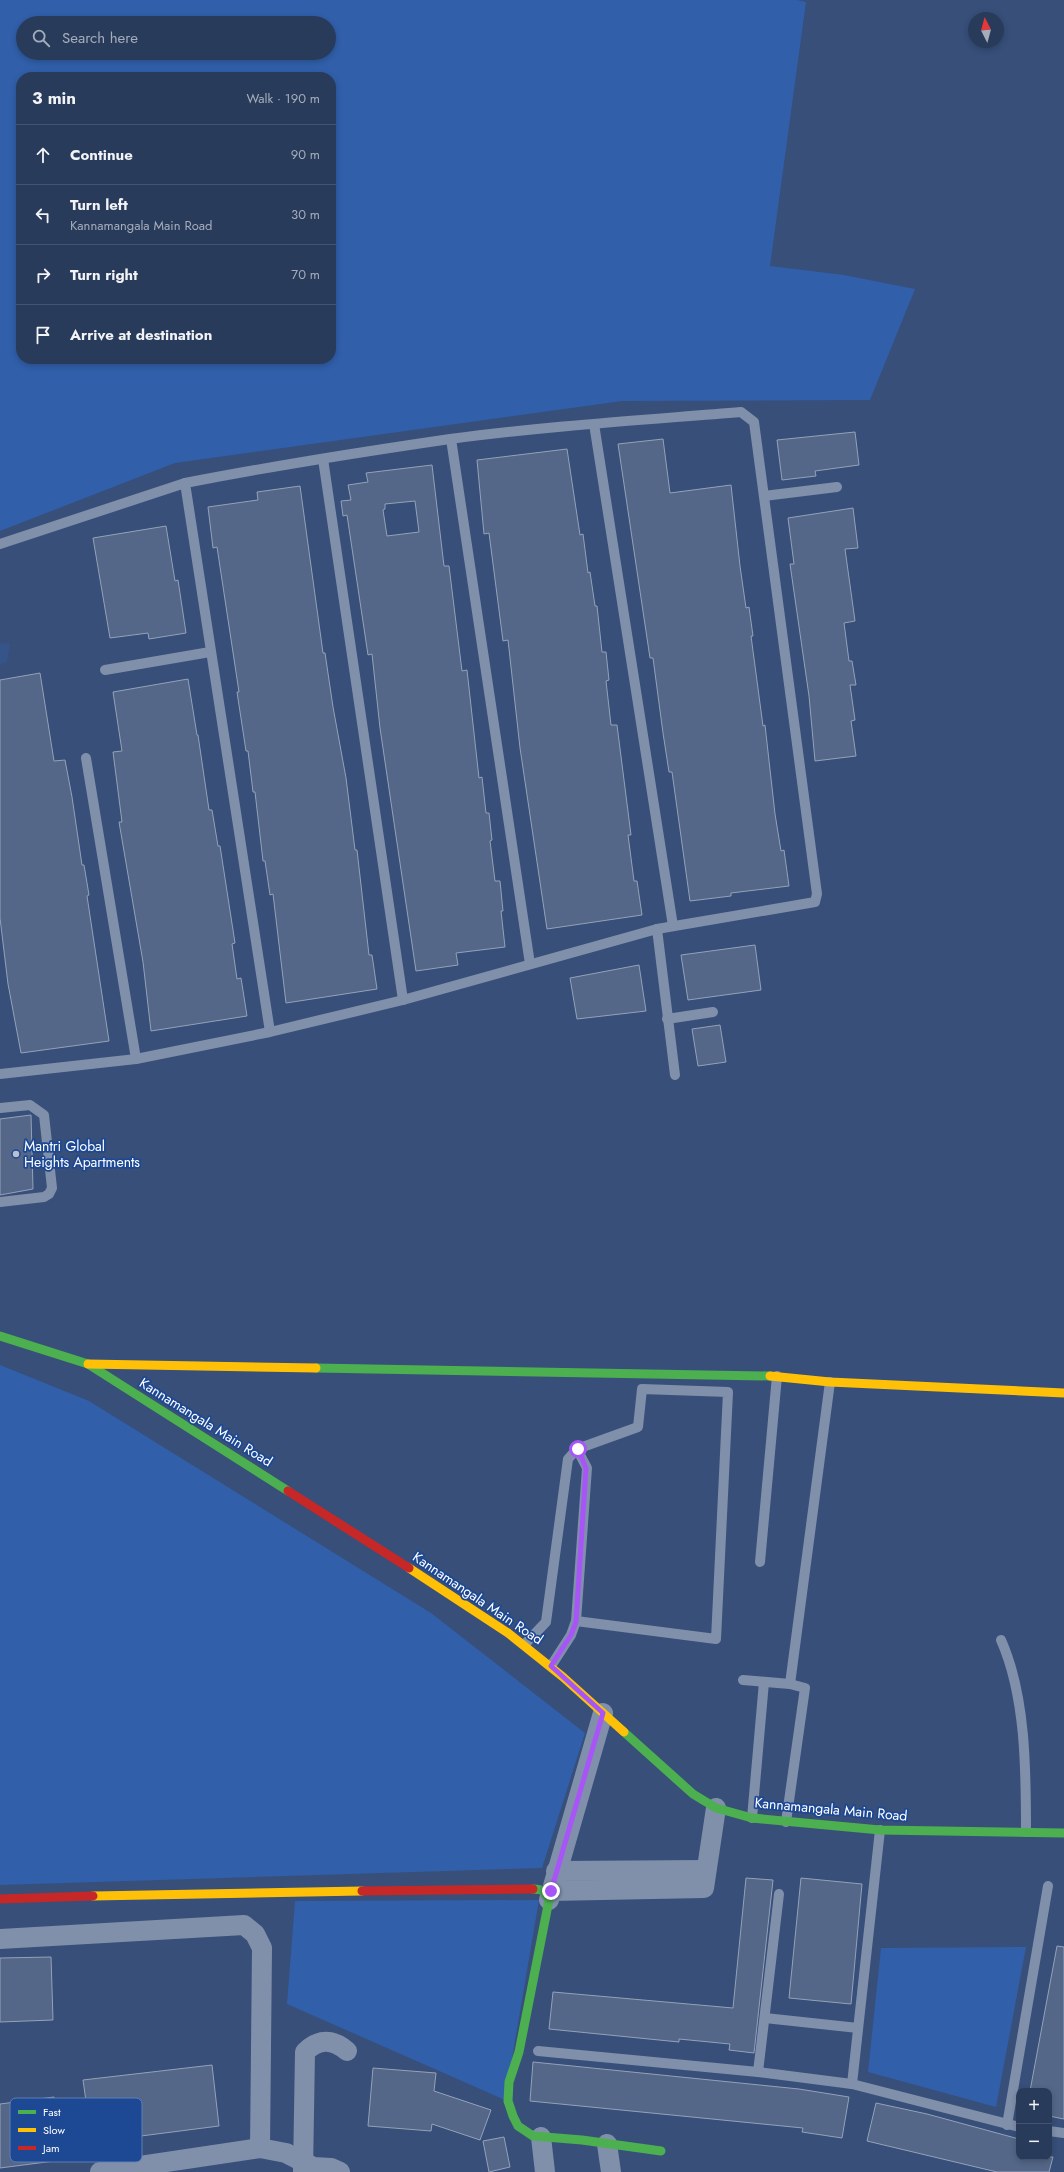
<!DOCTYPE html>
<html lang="en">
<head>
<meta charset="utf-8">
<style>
	:root { --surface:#293b5b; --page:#314261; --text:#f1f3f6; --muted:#a5adbb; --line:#455571 }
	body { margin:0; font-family:Jost,sans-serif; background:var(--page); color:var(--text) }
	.controls { position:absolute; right:12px; bottom:12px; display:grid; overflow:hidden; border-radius:8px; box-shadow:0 2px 6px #0003 }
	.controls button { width:36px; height:36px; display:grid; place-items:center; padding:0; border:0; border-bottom:1px solid var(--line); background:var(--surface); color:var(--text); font:20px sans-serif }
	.compass { position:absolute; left:968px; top:12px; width:36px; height:36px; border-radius:50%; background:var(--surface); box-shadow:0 2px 6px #0003; rotate:354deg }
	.stop { position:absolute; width:12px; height:12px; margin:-9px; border:3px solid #a855f7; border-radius:50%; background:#fff }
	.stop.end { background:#a855f7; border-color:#fff; box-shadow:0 1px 4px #0008 }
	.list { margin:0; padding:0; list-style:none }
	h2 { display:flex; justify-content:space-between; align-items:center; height:52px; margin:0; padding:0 16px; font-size:17px }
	h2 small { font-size:13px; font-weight:400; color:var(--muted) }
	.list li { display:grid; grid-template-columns:26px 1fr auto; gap:12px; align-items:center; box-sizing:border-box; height:60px; padding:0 16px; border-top:1px solid var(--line) }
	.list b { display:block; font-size:15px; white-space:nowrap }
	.list p { margin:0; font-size:13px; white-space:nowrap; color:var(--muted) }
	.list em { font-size:13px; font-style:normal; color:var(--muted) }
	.icon { flex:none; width:22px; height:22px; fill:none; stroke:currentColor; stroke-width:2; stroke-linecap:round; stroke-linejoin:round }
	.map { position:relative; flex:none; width:1064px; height:2172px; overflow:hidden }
	.search { position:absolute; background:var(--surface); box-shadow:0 2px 6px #0003; left:16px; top:16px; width:320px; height:44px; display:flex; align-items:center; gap:10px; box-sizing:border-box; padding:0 14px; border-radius:22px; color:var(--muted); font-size:15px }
	.panel { position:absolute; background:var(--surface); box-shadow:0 2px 6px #0003; left:16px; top:72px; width:320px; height:292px; border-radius:16px }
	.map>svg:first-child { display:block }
</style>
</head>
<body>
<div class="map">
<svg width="1064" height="2172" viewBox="0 0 1064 2172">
	<rect width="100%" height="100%" fill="#374f79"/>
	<g fill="#315faa" fill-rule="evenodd">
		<path d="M0 0H797L806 2 770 266 844 275 915 289 870 400 622 401 175 463 0 531ZM23 23H329V53H23ZM21 77H331V359H21Z"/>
		<polygon points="0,1365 89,1401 431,1613 585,1733 542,1868 0,1885"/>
		<polygon points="539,1900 505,2100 287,2004 295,1901"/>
		<polygon points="1026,1947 996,2107 868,2072 881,1948"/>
	</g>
	<polygon fill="#35548a" points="0,643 10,644 7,662 0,664"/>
	<g fill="#546788" stroke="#94a2b9" fill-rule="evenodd">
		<polygon points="855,432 859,465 815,471 816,476 782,480 777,440"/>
		<polygon points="663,439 670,493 731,485 740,566 746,608 749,607 753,636 751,636 763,726 765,725 775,814 781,851 784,850 789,886 731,893 731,896 690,901 672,772 669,772 663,733 653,658 650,658 618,444"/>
		<polygon points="567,449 580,535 583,534 588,573 590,572 595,606 597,606 602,652 606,652 609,680 606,681 611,725 617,725 631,835 628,835 634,881 637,881 642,915 547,929 520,748 508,640 503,641 489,533 484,534 477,460"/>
		<path d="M432 465 444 566H449L462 671 467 670 479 778 482 777 486 813H489L492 840 490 841 495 881H500L503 911H501L505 947 456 953 458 965 416 971 380 728 372 654 368 655 347 515 343 516 341 501 351 500 348 485 368 482 366 473ZM415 501 419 532 387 536 383 510 385 509V504Z"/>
		<polygon points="300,486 323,653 325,653 333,707 346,778 355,850 357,850 369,955 372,955 377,989 286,1003 273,894 270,895 265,861 263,861 255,792 253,792 248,751 246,751 237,692 239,692 217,547 213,548 208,507 258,500 257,492"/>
		<polygon points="853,508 858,548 845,549 855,621 844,623 849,661 852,661 856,685 850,685 855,720 851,721 856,756 815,761 809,696 790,564 794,564 788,518"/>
		<polygon points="166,526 175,581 178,580 186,633 149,639 148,633 110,638 93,538"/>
		<polygon points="40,673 54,761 65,760 72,797 82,865 84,865 89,895 87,896 109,1041 21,1053 8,984 0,918 0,680"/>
		<polygon points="188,679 197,735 198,735 209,810 212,810 218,846 220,846 235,943 232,944 237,979 241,978 247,1016 151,1031 143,962 119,822 122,822 113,752 122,751 113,692"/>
		<polygon points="755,945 761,990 688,1000 681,955"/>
		<polygon points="639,965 646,1011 577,1019 570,978"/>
		<polygon points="720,1025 726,1062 698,1066 692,1029"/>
		<polygon points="31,1115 33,1189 0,1195 0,1119"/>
		<polygon points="746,1878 773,1880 754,2053 729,2050 730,2044 679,2039 679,2042 549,2029 553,1992 733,2008"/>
		<polygon points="801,1878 862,1884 851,2004 789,1998"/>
		<polygon points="1057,1946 1064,1947 1064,2119 1049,2116 1049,2091 1030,2091"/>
		<polygon points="51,1957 53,2020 0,2022 0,1958"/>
		<polygon points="533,2062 799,2089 849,2097 842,2138 802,2132 803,2128 530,2101"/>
		<polygon points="212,2065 219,2126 94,2142 89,2101 86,2101 83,2080"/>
		<polygon points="373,2068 436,2073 434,2091 491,2110 480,2140 432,2124 431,2131 368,2126"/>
		<polygon points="54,2097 62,2160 0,2168 0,2104"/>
		<polygon points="876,2103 927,2114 1019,2139 1019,2157 1053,2157 1049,2172 997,2172 867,2141"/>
		<polygon points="504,2137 510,2167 489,2172 483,2141"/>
	</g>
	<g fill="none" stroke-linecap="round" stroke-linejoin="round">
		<g stroke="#8090ab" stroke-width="10">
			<polyline points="594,424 673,926"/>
			<polyline points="451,439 530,964"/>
			<polyline points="323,459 403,1000"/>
			<polyline points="764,496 837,487"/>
			<polyline points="0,544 185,483"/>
			<polyline points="105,670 210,652"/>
			<polyline points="86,758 136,1059"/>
			<polyline points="657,929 675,1075"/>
			<polyline points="667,1019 713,1012"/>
			<path d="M0 1074 136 1059 270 1032 403 1000 657 929 815 902 817 894 754 422 741 412C644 420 547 426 450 439 361 452 273 466 185 483L270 1032"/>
			<polyline points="0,1108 30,1105 44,1115 52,1188 49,1194 44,1197 0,1202"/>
			<polyline points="760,1562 777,1376"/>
			<path d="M1001 1640C1026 1696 1026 1771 1026 1832"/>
			<polyline points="525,1644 546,1622 568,1459 577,1449 638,1427 642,1389 728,1392 716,1639 576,1621"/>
			<polyline points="551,1666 571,1635 576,1621 587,1468 577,1449"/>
			<polyline points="743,1680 790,1684 805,1688 786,1822"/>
			<polyline points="790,1684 830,1382"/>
			<polyline points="752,1818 764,1682"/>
			<polyline points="765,2018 858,2028"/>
			<polyline points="538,2051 758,2072 852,2084 1019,2127"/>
			<polyline points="758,2072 779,1894"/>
			<polyline points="852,2084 880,1830"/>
			<polyline points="1007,2125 1048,1886"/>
			<polyline points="1049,2131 1064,2133"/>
		</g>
		<g stroke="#8090ab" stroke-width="20">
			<polyline points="556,1871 706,1870"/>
			<polyline points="551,1891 704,1888 716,1808"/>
			<polyline points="549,1900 603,1713"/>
			<polyline points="0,1939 244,1925 255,1934 262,1948 260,2148 286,2153 313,2167 331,2168 340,2172"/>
			<polyline points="541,2137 545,2172"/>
			<polyline points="607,2144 611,2172"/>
			<polyline points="100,2172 260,2148"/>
			<path d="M303 2172 305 2052C319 2038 333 2039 347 2051"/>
		</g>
		<g stroke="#4caf50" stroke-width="9">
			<polyline points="0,1336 88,1364 288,1491"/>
			<polyline points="316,1368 770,1376"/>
			<polyline points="624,1732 693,1794 716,1808 752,1818 880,1830 1064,1833"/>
			<path d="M533 1889C543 1889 545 1892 549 1900L519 2052 509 2082 508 2101 513 2116 518 2126 533 2136 582 2140 661 2151"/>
		</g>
		<g stroke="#ffc107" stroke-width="9">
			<polyline points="88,1364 316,1368"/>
			<polyline points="770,1376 830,1382 1064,1393"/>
			<polyline points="409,1568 508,1633 563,1677 624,1732"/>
			<polyline points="93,1896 362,1891"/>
		</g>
		<g stroke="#c62828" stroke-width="9">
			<polyline points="288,1491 409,1568"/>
			<polyline points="362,1891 533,1889"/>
			<polyline points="0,1899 93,1896"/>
		</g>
	</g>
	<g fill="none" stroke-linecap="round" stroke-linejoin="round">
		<polyline stroke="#a855f7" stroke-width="5" points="551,1891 603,1713 551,1666 571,1635 576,1622 586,1468 578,1449"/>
	</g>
	<circle fill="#b9c1d0" stroke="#1c4894" stroke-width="1.5" cx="16" cy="1154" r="4"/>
	<g text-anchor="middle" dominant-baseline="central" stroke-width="3.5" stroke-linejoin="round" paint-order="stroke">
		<g font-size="14" fill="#fff" stroke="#1c4894" text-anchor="start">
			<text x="24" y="1146">Mantri Global<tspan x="24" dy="16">Heights Apartments</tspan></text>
		</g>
		<g font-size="14" fill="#fff" stroke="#1c4894">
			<text transform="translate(206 1422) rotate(32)">Kannamangala Main Road</text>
			<text transform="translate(478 1598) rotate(34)">Kannamangala Main Road</text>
			<text transform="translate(831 1809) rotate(5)">Kannamangala Main Road</text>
		</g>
	</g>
	<rect x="10" y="2098" width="132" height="64" rx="6" fill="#1c4894" stroke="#607fb4" stroke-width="1"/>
	<rect x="18" y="2110" width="18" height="4" fill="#4caf50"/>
	<rect x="18" y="2128" width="18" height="4" fill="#ffc107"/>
	<rect x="18" y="2146" width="18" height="4" fill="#c62828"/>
	<g font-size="11" fill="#fff">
		<text x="43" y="2116">Fast</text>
		<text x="43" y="2134">Slow</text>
		<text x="43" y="2152">Jam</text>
	</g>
</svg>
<div class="controls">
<button>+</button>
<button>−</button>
</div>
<svg class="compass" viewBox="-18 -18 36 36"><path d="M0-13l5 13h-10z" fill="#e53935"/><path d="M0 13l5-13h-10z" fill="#a5adbb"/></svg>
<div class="stop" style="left:578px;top:1449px"></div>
<div class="stop end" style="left:551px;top:1891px"></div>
<div class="search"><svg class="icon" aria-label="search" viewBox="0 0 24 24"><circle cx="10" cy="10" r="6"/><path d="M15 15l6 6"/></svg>Search here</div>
<section class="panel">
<h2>3 min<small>Walk · 190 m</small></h2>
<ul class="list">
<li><svg class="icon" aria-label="ahead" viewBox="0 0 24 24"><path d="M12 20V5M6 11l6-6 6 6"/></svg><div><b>Continue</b></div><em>90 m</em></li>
<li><svg class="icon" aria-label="left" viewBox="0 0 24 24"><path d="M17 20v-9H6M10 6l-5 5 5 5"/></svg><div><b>Turn left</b><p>Kannamangala Main Road</p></div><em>30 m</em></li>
<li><svg class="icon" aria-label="right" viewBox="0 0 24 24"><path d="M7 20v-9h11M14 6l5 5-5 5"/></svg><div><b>Turn right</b></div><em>70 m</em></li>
<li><svg class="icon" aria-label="arrive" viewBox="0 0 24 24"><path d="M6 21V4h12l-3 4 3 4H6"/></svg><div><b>Arrive at destination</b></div></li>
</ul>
</section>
</div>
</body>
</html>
